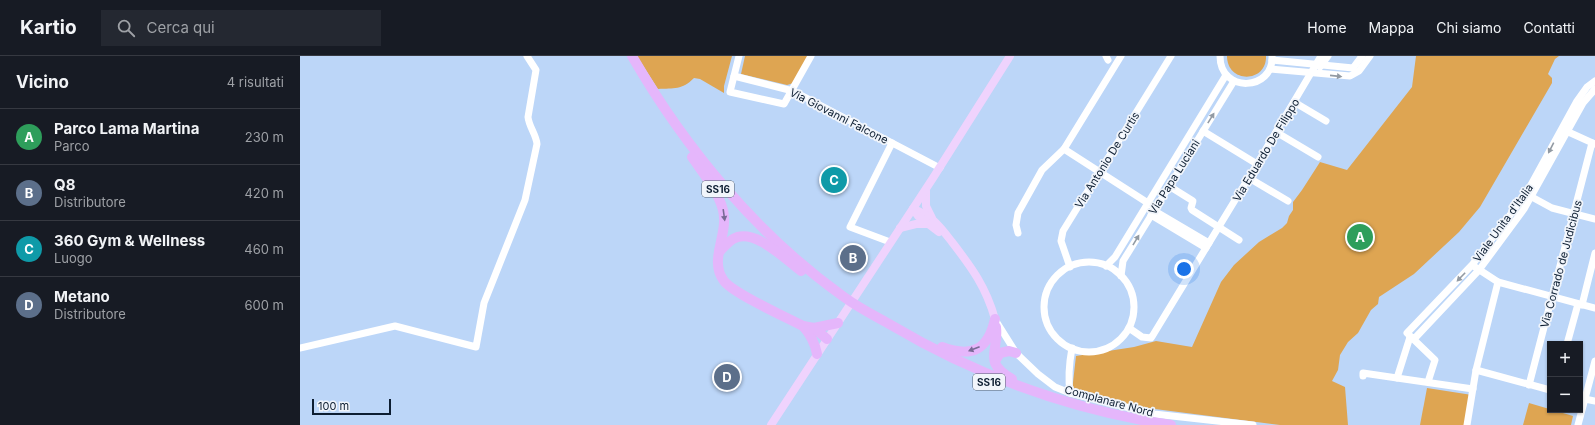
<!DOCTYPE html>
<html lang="it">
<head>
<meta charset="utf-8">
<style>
	:root { --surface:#171b24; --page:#242831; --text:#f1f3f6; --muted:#9ea1a6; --line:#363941; --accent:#ea580c }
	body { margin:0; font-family:Inter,sans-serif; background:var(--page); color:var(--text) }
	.controls { position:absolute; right:12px; bottom:12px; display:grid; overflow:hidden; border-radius:0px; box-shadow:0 1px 3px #0004 }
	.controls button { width:36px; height:36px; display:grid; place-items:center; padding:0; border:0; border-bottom:1px solid var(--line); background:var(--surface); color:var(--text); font:20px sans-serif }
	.scale { position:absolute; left:12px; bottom:10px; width:79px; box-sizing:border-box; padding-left:4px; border:2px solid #0d1e32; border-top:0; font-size:11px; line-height:14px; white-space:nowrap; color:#0d1e32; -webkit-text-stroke:3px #f1f5fb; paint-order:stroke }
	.you { position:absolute; left:884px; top:213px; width:14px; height:14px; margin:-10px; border:3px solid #fff; border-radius:50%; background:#1a73e8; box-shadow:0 0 0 6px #1a73e833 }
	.badge { display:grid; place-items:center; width:26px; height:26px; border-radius:50%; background:var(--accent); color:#fff; font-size:13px; font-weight:700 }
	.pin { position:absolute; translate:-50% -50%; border:2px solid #fff; box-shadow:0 1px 4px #0006 }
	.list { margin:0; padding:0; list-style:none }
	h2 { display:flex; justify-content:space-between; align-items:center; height:52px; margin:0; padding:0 16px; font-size:17px }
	h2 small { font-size:13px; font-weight:400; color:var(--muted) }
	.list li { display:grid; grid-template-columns:26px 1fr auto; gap:12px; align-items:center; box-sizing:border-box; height:56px; padding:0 16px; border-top:1px solid var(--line) }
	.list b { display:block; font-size:15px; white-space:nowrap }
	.list p { margin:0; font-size:13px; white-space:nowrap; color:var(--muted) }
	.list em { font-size:13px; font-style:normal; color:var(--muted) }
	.icon { flex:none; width:22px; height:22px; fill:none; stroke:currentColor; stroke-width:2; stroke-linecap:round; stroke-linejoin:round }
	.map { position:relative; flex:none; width:1295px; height:369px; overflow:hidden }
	header { display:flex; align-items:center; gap:24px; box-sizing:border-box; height:56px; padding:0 20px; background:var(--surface); border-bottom:1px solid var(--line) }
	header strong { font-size:19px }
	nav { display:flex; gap:22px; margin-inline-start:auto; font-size:14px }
	.search { width:280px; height:36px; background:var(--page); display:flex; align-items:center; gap:10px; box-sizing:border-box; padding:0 14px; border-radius:0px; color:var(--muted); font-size:15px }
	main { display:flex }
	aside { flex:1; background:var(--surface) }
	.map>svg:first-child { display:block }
</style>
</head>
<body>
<header>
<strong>Kartio</strong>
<div class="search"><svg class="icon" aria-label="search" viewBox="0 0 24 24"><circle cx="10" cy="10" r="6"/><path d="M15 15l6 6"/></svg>Cerca qui</div>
<nav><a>Home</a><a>Mappa</a><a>Chi siamo</a><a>Contatti</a></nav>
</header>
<main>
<aside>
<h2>Vicino<small>4 risultati</small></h2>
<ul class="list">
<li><span class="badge" style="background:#2e9e5b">A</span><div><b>Parco Lama Martina</b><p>Parco</p></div><em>230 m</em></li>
<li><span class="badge" style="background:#5c6f8a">B</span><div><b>Q8</b><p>Distributore</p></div><em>420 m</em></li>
<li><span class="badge" style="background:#0f9aa8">C</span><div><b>360 Gym &amp; Wellness</b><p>Luogo</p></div><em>460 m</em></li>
<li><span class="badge" style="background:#5c6f8a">D</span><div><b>Metano</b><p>Distributore</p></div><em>600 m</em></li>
</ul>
</aside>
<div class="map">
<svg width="1295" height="369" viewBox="0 0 1295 369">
	<rect width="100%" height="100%" fill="#bcd6f8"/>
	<g fill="#dea552">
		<path d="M337 0H432L424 30V37L400 23 394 22C382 34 374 32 358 33Z"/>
		<polygon points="445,0 508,0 494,27 487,29 441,18"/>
		<path d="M927 0H966C967 27 927 28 927 0Z"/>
		<polygon points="1116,0 1259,0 1255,3 1248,18 1252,22 1252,27 1180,151 1159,176 1114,218 1079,241 1078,248 1071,254 1058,277 1048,286 1040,299 1038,314 1032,325 1045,331 1048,369 980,369 855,353 813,346 772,335 776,300 834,291 856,285 892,291 921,226 934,209 959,186 982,172 987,167 989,160 993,154 993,146 1002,134 1020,106 1047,114 1112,31"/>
		<polygon points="1127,332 1172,339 1168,369 1120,369"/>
		<polygon points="1229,347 1273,360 1271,369 1223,369"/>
	</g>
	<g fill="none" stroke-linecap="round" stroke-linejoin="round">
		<g stroke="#fff" stroke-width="7">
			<polyline points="439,0 430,36 484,48 511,0"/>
			<polyline points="806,0 808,4"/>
			<path d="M920 0C920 38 974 35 972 0"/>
			<polyline points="972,4 1053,12"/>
			<polyline points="1020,11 1028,0"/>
			<polyline points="1053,12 1062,0"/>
			<polyline points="970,13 1050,20 1059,15 1070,0"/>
			<polyline points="434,20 493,35 640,112"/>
			<polyline points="994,46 1026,65"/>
			<polyline points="1264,74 1295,88"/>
			<polyline points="903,75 957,108"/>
			<polyline points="976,76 1018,101"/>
			<polyline points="764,93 851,149"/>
			<polyline points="949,122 988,145"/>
			<polyline points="869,130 893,145 891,152 892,154 939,184"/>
			<polyline points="1230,140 1252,152 1295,163"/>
			<polyline points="853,154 909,187"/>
			<polyline points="851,159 906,192"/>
			<polyline points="718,177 716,169 718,157 742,114 764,93 821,0"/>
			<polyline points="590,186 550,171 592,87"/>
			<circle cx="789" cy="251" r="45"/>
			<polyline points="806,210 815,201 926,19"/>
			<polyline points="770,211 761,185 763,175 871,0"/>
			<polyline points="1175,211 1198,226 1295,252"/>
			<polyline points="821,220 823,205 828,197 934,25"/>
			<polyline points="1282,249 1295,197"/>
			<polyline points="696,265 716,297 738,318 755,331 770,337 854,358 953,369"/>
			<polyline points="829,272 842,281 851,282 853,279 957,108 1021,0"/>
			<polyline points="1110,281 1115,282 1179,214 1224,153 1283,47 1295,33"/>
			<polyline points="1110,281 1097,322 1173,333"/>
			<polyline points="1267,288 1278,248"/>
			<path d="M0 292 95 270 176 291 184 247 225 144 237 88C236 78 229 71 228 61L236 14 227 0"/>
			<polyline points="1176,314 1250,334"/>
			<polyline points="1063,320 1063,317 1097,322"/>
			<polyline points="1128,326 1135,304 1107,277 1172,209 1226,138 1277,45 1287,31 1295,25"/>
			<polyline points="1229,329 1292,87"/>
			<path d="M770 337C768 322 769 308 772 292"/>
			<polyline points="1280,342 1295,345"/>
			<polyline points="1167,369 1176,314 1198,226"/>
			<polyline points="1278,369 1295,305"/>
		</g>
		<g stroke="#efd3fd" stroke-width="8">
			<polyline points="626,135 626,150 632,162"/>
			<path d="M613 153C631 158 641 172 652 186 672 212 686 231 695 263"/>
			<polyline points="613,153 618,160 639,176"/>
			<polyline points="600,172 616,168 628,168"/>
			<polyline points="471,369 633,122 710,0"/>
		</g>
		<g stroke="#e5b6fb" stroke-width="10">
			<path d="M332 0C385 92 457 179 544 241 559 252 575 260 591 269 677 320 772 354 871 369"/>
			<path d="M392 101C403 117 418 135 423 154 429 179 408 204 424 225 434 238 486 261 503 270L514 272 538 267"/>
			<path d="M419 196C423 192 428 186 433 183 454 171 485 203 501 215"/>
			<path d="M503 270C511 279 515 287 517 298"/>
			<path d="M696 271C699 297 682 305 712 323"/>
			<polyline points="514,272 527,283"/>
			<path d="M642 291C672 302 688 294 695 263"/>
			<polyline points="695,305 700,297 709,295 716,297"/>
		</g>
	</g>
	<defs><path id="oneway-solid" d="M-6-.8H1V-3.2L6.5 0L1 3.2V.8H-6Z"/></defs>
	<g fill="#929aa3">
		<use href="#oneway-solid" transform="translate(1036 20) rotate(6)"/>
		<use href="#oneway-solid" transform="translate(911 62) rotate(-58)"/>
		<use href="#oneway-solid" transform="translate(1251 92) rotate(117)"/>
		<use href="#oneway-solid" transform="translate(836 184) rotate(-59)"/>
		<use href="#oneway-solid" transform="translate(1161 221) rotate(134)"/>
	</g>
	<g fill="#796a96">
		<use href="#oneway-solid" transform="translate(424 159) rotate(82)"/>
		<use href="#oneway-solid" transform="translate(674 293) rotate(159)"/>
	</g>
	<g text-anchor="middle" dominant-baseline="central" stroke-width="3.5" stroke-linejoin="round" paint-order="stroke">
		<g fill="#f1f5fb" stroke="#515e6e" stroke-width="1">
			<rect x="402" y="125" width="32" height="16" rx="3"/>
			<rect x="673" y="318" width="32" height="16" rx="3"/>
		</g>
		<g font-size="10" font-weight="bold" fill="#0d1e32">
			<text x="418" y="133">SS16</text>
			<text x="689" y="326">SS16</text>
		</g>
		<g font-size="11" fill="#0d1e32" stroke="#f1f5fb">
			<text transform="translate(539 60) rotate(27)">Via Giovanni Falcone</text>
			<text transform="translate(966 94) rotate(-59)">Via Eduardo De Filippo</text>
			<text transform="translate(807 104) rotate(-58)">Via Antonio De Curtis</text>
			<text transform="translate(874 121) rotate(-58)">Via Papa Luciani</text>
			<text transform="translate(1203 167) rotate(-54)">Viale Unita d'Italia</text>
			<text transform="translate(1261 208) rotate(-75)">Via Corrado de Judicibus</text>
			<text transform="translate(809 345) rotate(15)">Complanare Nord</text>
		</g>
	</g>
</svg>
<div class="controls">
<button>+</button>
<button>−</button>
</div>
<div class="scale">100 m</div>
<div class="you"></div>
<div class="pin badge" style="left:1060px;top:181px;background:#2e9e5b">A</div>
<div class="pin badge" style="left:553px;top:202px;background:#5c6f8a">B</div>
<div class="pin badge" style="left:534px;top:124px;background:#0f9aa8">C</div>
<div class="pin badge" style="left:427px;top:321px;background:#5c6f8a">D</div>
</div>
</main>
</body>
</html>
